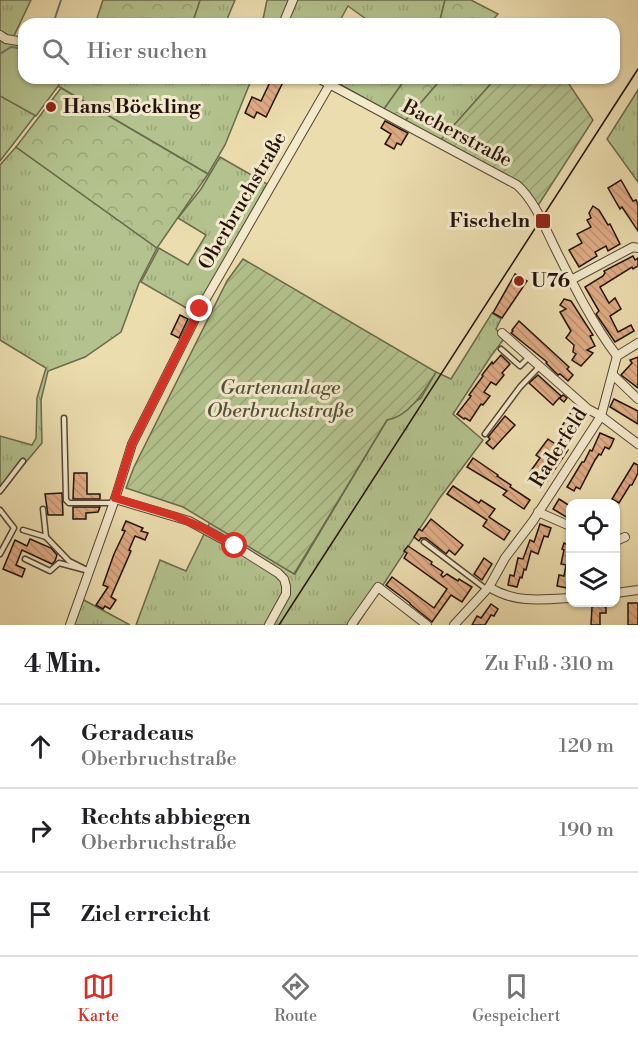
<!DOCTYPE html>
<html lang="de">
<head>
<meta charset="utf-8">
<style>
	:root { --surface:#fff; --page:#f2f2f2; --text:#202124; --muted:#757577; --line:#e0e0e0; --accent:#d93025 }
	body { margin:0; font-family:"Libre Bodoni",serif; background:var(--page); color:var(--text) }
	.controls { position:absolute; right:18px; bottom:18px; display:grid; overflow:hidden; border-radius:12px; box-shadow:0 2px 4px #0004 }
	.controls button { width:54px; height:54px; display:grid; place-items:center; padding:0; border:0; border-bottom:2px solid var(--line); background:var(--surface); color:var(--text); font:30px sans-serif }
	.stop { position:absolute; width:18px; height:18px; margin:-14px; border:4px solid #d93025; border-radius:50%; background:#fff }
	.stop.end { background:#d93025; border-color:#fff; box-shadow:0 2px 6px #0008 }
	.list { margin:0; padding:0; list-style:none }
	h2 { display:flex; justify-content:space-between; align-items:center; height:78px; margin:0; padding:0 24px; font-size:26px }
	h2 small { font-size:20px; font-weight:400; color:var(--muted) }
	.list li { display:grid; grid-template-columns:39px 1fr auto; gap:18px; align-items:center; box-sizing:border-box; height:84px; padding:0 24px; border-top:2px solid var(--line) }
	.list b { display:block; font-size:22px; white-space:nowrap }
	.list p { margin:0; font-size:20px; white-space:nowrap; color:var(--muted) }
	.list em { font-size:20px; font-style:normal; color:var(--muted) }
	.icon { flex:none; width:33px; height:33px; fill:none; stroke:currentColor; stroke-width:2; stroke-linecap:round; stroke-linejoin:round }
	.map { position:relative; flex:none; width:638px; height:625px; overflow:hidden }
	.search { position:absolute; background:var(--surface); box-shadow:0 2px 4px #0004; left:18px; right:18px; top:18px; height:66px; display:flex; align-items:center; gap:15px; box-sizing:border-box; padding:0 21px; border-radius:18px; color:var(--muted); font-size:22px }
	.sheet { height:330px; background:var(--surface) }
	nav { display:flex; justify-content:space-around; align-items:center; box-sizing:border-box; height:84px; border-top:2px solid var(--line); background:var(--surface); font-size:16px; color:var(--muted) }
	nav a { display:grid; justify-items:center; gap:3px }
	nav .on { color:var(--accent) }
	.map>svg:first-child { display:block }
</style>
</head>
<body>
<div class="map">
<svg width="638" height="625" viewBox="0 0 638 625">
	<defs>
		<pattern id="grass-tufts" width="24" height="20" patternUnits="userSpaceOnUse" patternTransform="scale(1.5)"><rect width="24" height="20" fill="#b3c28e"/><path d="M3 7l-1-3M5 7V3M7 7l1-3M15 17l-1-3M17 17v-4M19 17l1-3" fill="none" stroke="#9aa679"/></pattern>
		<pattern id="forest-crowns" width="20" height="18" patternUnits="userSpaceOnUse" patternTransform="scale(1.5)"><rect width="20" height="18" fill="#b3c28e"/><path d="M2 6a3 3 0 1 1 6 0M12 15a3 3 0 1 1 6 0" fill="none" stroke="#9aa679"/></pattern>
		<pattern id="garden-furrows" width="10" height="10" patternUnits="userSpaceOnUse" patternTransform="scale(1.5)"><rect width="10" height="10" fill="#b3c28e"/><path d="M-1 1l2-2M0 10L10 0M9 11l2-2" fill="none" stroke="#9aa679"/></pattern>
		<pattern id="building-back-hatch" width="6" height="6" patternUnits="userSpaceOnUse" patternTransform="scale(1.5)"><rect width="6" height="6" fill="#dfab84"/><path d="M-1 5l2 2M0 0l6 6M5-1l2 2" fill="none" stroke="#bf9271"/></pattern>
	</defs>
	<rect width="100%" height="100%" fill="#ecddaf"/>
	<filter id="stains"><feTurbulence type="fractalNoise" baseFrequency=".00333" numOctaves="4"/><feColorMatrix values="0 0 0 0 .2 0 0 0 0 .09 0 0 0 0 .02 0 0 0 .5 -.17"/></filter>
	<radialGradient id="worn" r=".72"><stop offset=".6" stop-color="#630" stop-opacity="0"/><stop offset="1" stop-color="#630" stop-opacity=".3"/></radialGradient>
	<g fill="url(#grass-tufts)" stroke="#6a6a4c" stroke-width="1.5">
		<polygon points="0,0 31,0 11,42 24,78 252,78 225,145 208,174 58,86 0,161"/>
		<polygon points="200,0 235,0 225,24 192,24"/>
		<polygon points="267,0 289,0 279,24 262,24"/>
		<polygon points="297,0 445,0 439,24 373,24 348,6 338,24 287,24"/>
		<polygon points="347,78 406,78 384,109 341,85"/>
		<polygon points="442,78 496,78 439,142 404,122"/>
		<polygon points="638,90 638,182 607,139"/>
		<polygon points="16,147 157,248 139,283 121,332 85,357 48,371 41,400 42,443 0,493 0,436 32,445 36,438 37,398 46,368 0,340 0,165"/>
		<polygon points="220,157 267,184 195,313 141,282 159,248 188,265 206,235 178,218 201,189"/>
		<polygon points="492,313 501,319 496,329 504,339 491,356 453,414 483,440 439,499 357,625 136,625 160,560 186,571 210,522 295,574 387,420 421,398 436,372 451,379"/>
		<polygon points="82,599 130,625 74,625"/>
	</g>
	<g fill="url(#forest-crowns)" stroke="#6a6a4c" stroke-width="1.5">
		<polygon points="103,0 200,0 192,24 95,24"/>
		<polygon points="445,0 471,0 498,14 489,24 439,24"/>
		<polygon points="406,78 442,78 404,122 384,109"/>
		<polygon points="61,88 208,174 157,248 16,147"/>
	</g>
	<polygon fill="#b3c28e" stroke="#6a6a4c" stroke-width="1.5" points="0,39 24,44 24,78 64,78 36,116 0,96"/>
	<g fill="url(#garden-furrows)" stroke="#6a6a4c" stroke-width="1.5">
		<polygon points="496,78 565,78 593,120 537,207 526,190 439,142"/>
		<path d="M243 259 436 372C425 390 409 417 387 420L294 574 183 507 126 488 134 467 227 281Z"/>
	</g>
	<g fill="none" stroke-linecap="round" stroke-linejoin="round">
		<g stroke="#69776d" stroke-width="2">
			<polyline points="53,24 61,0"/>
			<polyline points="0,54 11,47 24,49"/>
		</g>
	</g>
	<g fill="url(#building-back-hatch)" stroke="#22120b" stroke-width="1.5">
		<polygon points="272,78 285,78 266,117 257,112 254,118 245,113 252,97 261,101"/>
		<polygon points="385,121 408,133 401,145 397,143 394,149 385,144 391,134 381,128"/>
		<polygon points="621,180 633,201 636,200 638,204 638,231 622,207 620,209 608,188"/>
		<polygon points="593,206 599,210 608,225 610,224 620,244 608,251 606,246 595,252 597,256 579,267 569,250 582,243 577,234 591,227 587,220 591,218 589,213"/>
		<polygon points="633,256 635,260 638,258 638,266 633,269 632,267 600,287 609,303 615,298 621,309 610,316 618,332 631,325 634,331 615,342 596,314 599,311 585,287 603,276 605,273 604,271"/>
		<polygon points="515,274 527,281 502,318 493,313"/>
		<polygon points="564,299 571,301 593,335 590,336 595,346 587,350 593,353 581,366 572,360 576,354 573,352 574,345 566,338 571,331 560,312 566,309 560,305"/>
		<polygon points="180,315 188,319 179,338 171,334"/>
		<polygon points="519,321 569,367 567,369 573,375 568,381 560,374 558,375 546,363 547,362 511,333 513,331 512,330"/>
		<polygon points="501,355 510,364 502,373 504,375 496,385 491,382 484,392 490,396 483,405 481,404 470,421 465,418 464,419 457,414 471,396 469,395 483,376 482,375 492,362 493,364"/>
		<polygon points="638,357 638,388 621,375 632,363 630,360"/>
		<polygon points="538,375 561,396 560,398 563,395 567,398 564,402 559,398 553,405 529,383"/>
		<polygon points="614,399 638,411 638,424 610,407"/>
		<polygon points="575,406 580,410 578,412 584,416 573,433 567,429 565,432 560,429"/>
		<polygon points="505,416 515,425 493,449 486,443 490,439 488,437"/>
		<polygon points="600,433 614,439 611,446 609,449 605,447 601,455 599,454 595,460 580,489 576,487 574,491 567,487 582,462 584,462 590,450 592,451"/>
		<polygon points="548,439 557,445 561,439 567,443 564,447 568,450 543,487 535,481 537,478 530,472 540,458 536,455"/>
		<polygon points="473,458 498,475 497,476 511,485 510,487 530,500 524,509 503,495 507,491 467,467"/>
		<polygon points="634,463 638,465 638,473 632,485 630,485 619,503 612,499"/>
		<polygon points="74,473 87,473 87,494 100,494 100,499 73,499"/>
		<polygon points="453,486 479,503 481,500 495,509 489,517 510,531 504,540 483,526 487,520 447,494"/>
		<polygon points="62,493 63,515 48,515 45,494"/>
		<polygon points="559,499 570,506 570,514 568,518 553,509"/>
		<polygon points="73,507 100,507 98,512 86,513 86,519 73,519"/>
		<polygon points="431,519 463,545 455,555 449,550 446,554 426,538 421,538 419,541 414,537 419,529 422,531"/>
		<polygon points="126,521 143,528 141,531 148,533 145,540 135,536 129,550 131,551 111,597 116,600 110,609 105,606 103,609 96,605 108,587 103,585 114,554 125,531 122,530"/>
		<polygon points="540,524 551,528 548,537 544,536 538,554 531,551 526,570 524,569 522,578 520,577 517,587 508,585 510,575 514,576 518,558 523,559 530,540 534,542"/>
		<polygon points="30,539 51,548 57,555 55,561 52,564 22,550 16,565 25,569 22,577 3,569 15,540 27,546"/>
		<polygon points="564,543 570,546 570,578 569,577 567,588 557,586 559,575 564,576 566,565 561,564 564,550 562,549"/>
		<polygon points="408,546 432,562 431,564 443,572 441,575 443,577 447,574 458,581 459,579 472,587 462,602 451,595 432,622 410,604 410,603 386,585 392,577 434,608 447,589 404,558 407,553 404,551"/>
		<polygon points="484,558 492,564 482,580 474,574"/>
		<rect x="628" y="603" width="10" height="22"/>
		<polygon points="491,604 498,609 494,616 491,615 485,625 472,625 477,616 481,618"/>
		<polygon points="598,605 606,607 606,613 600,613 600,625 591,625 592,607"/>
	</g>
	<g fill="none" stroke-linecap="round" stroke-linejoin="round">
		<g stroke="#544534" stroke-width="7">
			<g id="service">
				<polyline points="501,349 520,366 529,357"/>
				<polyline points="64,418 66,500 69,503 112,503"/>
				<polyline points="485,434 520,387 539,367"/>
				<polyline points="0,491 23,461"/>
				<polyline points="43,509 46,537"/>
				<polyline points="0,510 14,528 0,554"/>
				<polyline points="23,530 46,537 69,561 89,571 59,563 50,571 25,559"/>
				<polyline points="424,542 486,589"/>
			</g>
		</g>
		<g stroke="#544534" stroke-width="10">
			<g id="minor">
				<polyline points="283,24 293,0"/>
				<polyline points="0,35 6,39 24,42"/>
				<path d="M318 78 517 185C535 201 544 226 555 248 573 284 592 323 617 356"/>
				<polyline points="571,280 633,247 638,248"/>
				<polyline points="502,333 588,409 601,416 638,444"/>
				<polyline points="613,375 638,399"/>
				<polyline points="115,499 189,521 235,546 278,573 284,579 286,586 286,594 269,625"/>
				<polyline points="538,512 570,526"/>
				<polyline points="616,541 625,537"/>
				<path d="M489 587C514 603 541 600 570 598"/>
				<polyline points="616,593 638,590"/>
				<polyline points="352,624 378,587 427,625"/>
				<polyline points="70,625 115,499 132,444 200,309 330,84"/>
				<polyline points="454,625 489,587 505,558 533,521 601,416 617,356 638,343"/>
			</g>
		</g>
		<use href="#service" stroke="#f3e9cb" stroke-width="4"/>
		<use href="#minor" stroke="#f3e9cb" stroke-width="8"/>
		<polyline stroke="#22120b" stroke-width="1.5" points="279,625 638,69"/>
	</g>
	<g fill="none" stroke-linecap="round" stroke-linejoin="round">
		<polyline stroke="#d93025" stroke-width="8" points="200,309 132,444 115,498 175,516 203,528 235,546"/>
	</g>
	<g fill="#8f2418" stroke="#f3e9cb" stroke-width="2">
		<circle cx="51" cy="107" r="6"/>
		<rect x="535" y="213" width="16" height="16" rx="3"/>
		<circle cx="519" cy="281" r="6"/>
	</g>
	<g text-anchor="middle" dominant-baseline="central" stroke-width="6" stroke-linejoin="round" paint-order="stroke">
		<g font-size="20" font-weight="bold" fill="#22120b" stroke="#f3e9cb" text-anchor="start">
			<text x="63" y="107">Hans Böckling</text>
			<text x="530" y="221" text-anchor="end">Fischeln</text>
			<text x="531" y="281">U76</text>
		</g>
		<g font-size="20" fill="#22120b" stroke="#f3e9cb">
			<text transform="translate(457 134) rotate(28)">Bacherstraße</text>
			<text transform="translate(243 201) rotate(-60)">Oberbruchstraße</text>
			<text transform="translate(559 448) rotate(-58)">Raderfeld</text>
		</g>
		<g font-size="20" font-style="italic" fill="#555039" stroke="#f3e9cb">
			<text x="280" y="388">Gartenanlage<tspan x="280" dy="23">Oberbruchstraße</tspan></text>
		</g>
	</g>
	<rect width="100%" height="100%" filter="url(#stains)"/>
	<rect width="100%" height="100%" fill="url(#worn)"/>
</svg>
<div class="controls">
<button><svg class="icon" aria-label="locate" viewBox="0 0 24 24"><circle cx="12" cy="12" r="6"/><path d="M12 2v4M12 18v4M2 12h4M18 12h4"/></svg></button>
<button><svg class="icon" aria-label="layers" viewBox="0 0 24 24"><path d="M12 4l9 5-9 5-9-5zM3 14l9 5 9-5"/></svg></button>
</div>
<div class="stop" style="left:235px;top:546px"></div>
<div class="stop end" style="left:200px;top:309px"></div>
<div class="search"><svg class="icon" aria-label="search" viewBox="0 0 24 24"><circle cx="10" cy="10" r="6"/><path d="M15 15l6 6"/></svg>Hier suchen</div>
</div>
<section class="sheet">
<h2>4 Min.<small>Zu Fuß · 310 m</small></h2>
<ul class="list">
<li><svg class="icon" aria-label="ahead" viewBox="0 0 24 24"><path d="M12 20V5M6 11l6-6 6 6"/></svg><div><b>Geradeaus</b><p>Oberbruchstraße</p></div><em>120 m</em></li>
<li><svg class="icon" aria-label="right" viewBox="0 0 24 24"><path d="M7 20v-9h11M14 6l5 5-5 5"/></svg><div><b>Rechts abbiegen</b><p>Oberbruchstraße</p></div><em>190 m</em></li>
<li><svg class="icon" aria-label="arrive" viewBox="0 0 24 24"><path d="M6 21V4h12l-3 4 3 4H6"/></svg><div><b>Ziel erreicht</b></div></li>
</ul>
</section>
<nav>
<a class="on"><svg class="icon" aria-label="map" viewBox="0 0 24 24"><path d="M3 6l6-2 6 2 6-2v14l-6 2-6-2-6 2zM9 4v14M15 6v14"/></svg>Karte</a>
<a><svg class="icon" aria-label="directions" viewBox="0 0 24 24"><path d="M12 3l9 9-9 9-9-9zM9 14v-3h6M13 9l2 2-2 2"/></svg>Route</a>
<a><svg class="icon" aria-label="saved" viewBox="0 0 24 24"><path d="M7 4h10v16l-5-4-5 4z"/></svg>Gespeichert</a>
</nav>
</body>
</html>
